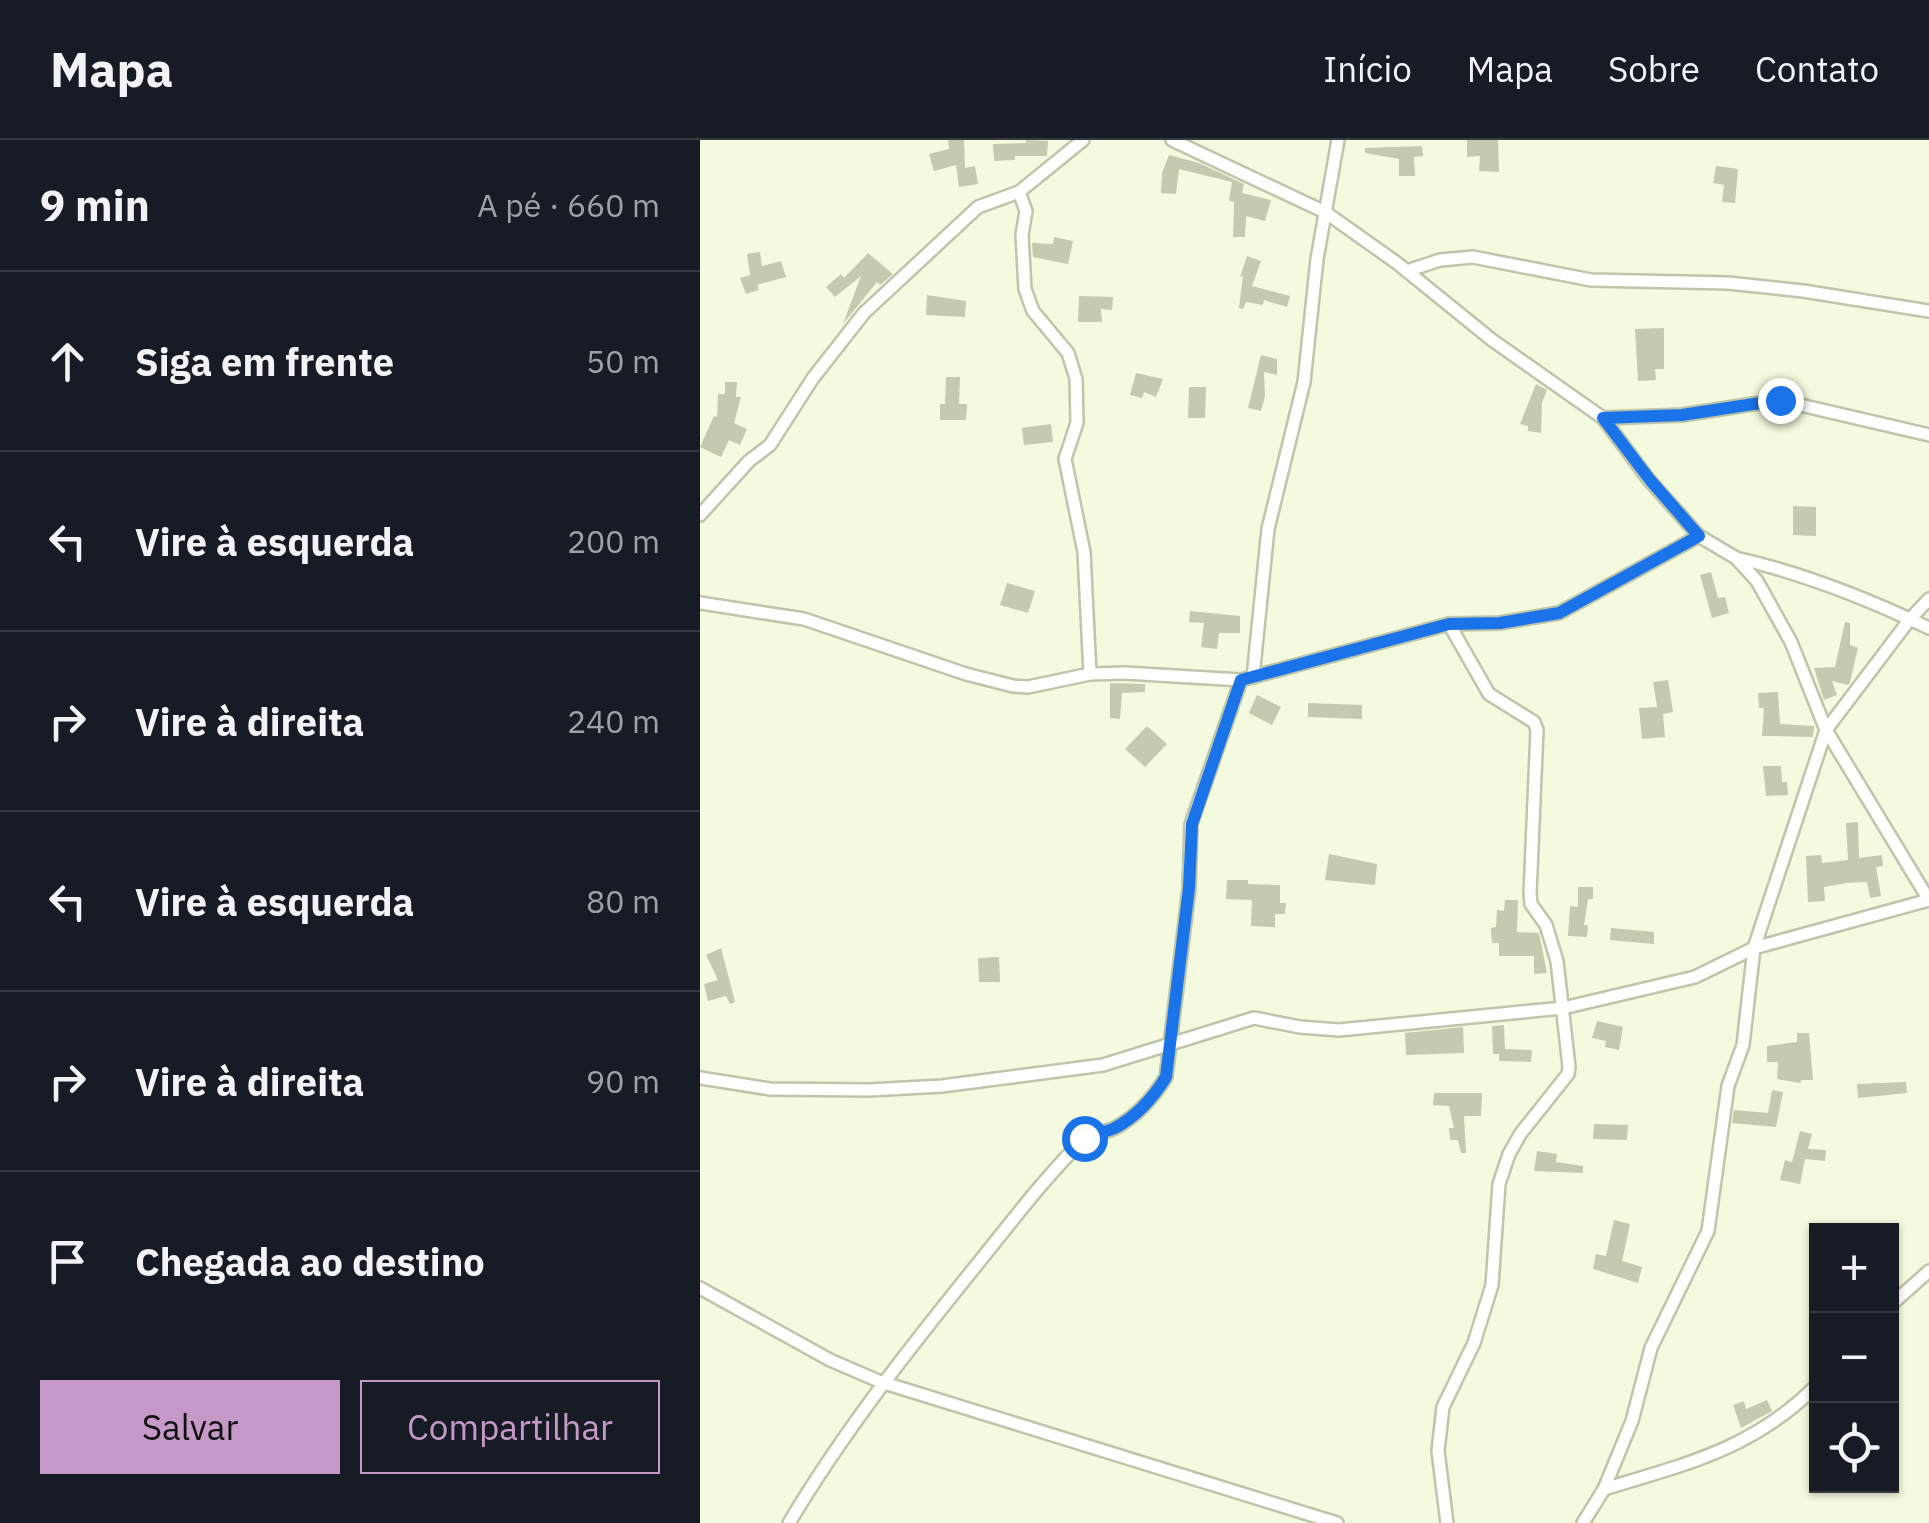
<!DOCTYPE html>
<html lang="pt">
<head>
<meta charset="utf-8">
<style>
	:root { --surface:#171b24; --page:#20242c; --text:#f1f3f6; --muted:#9ea1a6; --line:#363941; --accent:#c699c9 }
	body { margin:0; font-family:"IBM Plex Sans",sans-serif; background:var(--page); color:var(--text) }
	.controls { position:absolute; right:30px; bottom:30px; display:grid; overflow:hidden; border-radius:0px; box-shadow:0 2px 8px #0004 }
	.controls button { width:90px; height:90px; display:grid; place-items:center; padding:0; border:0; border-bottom:2px solid var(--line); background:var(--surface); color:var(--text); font:50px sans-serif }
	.stop { position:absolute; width:30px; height:30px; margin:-22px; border:8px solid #1a73e8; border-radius:50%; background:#fff }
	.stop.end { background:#1a73e8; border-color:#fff; box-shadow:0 2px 10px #0008 }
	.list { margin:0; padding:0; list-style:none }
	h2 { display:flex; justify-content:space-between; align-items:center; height:130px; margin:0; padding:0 40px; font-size:42px }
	h2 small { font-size:32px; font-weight:400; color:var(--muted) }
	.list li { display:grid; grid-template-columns:65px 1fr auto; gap:30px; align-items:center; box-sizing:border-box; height:180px; padding:0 40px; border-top:2px solid var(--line) }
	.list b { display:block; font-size:38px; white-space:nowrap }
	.list em { font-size:32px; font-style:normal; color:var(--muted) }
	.actions { display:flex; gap:20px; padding:30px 40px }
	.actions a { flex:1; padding:22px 0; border:2px solid var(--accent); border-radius:0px; text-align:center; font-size:35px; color:var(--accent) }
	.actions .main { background:var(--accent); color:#111 }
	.icon { flex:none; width:55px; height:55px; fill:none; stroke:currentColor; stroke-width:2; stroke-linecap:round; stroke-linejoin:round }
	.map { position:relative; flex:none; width:1229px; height:1383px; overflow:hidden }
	header { display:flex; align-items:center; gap:60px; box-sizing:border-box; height:140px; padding:0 50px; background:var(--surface); border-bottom:2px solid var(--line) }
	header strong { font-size:48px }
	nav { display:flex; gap:55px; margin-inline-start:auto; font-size:35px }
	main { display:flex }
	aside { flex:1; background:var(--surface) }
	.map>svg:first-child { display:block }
</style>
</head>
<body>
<header>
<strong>Mapa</strong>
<nav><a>Início</a><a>Mapa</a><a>Sobre</a><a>Contato</a></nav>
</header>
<main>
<aside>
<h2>9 min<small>A pé · 660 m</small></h2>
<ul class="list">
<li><svg class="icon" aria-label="ahead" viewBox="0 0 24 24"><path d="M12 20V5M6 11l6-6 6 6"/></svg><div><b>Siga em frente</b></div><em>50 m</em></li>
<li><svg class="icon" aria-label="left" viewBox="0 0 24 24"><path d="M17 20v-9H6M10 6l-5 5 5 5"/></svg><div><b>Vire à esquerda</b></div><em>200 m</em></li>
<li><svg class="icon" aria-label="right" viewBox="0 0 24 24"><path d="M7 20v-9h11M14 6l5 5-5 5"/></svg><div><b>Vire à direita</b></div><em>240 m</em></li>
<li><svg class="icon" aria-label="left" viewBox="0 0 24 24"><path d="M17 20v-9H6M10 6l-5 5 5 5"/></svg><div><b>Vire à esquerda</b></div><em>80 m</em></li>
<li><svg class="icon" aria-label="right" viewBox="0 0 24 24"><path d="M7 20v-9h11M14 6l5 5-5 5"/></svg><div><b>Vire à direita</b></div><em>90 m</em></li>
<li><svg class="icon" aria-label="arrive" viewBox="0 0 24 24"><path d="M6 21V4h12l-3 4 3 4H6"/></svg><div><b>Chegada ao destino</b></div></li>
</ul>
<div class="actions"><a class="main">Salvar</a><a>Compartilhar</a></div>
</aside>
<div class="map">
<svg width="1229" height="1383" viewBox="0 0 1229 1383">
	<rect width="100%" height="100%" fill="#f3fadd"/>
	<g fill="#c3caad">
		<polygon points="248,0 264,0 265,28 275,26 278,44 259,47 256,25 234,31 229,14 249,9"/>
		<polygon points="326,0 348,1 347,16 315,16 315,20 294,21 293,4 326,3"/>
		<polygon points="767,0 798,0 799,32 779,31 780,16 767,17"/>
		<polygon points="722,6 723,16 714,17 715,36 699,36 699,19 665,13 665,8"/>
		<polygon points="469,15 499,23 544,44 542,53 571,60 565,81 546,76 545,97 533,97 534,62 529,61 532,42 479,29 476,54 461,53 462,33"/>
		<polygon points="1016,26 1038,29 1035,63 1022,62 1024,45 1013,43"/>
		<polygon points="354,97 373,101 368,124 333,117 332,103 353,104"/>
		<polygon points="60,112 62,126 81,121 86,137 57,145 59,150 46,154 40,138 50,135 47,114"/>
		<polygon points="168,113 193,134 180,145 177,142 143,184 161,136 135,157 126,147 141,134 144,138"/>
		<polygon points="547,116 561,121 552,146 590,156 587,167 564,160 563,165 546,162 543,169 539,168 543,136 540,137"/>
		<polygon points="227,155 266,161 265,177 226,175"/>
		<polygon points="379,156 413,157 412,170 401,169 402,182 378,182"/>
		<polygon points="964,188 964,229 955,229 956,240 938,241 935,189"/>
		<polygon points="561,215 577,219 577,235 564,232 565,256 561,271 548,268"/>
		<polygon points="436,233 463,239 456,257 444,252 442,258 430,255"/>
		<polygon points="246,237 260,237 259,264 267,264 266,280 240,280 240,264 245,264"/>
		<polygon points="25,242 37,242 36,257 41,257 34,283 47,289 40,305 29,300 21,317 0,307 14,276 17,277 18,254 25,254"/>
		<polygon points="836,244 847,250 842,263 841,293 828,291 828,286 820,284"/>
		<polygon points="489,247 506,247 505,278 488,278"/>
		<polygon points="351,284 353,302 324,305 322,288"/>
		<polygon points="1093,366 1116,367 1116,396 1093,395"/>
		<polygon points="1011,432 1018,458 1025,457 1029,473 1012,478 1000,435"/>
		<polygon points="307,443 335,451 328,473 300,465"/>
		<polygon points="490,471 540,476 540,493 519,493 517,509 501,507 504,483 489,482"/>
		<polygon points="1145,482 1150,483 1150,505 1158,508 1150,542 1148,545 1132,541 1137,555 1124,560 1114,528 1135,527"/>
		<polygon points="968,540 973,572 963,574 965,597 942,599 939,568 957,567 953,542"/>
		<polygon points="410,543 445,544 445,552 422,553 420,579 410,578"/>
		<polygon points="1078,552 1080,584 1114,586 1113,597 1062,596 1064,568 1059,568 1058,553"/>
		<polygon points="557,555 581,567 572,585 549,573"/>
		<polygon points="608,563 662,565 662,579 608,577"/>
		<polygon points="447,586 467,604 445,627 425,609"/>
		<polygon points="1063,626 1081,626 1082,642 1087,642 1088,655 1066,656"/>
		<polygon points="1158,682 1159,718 1182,715 1183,726 1176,727 1181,756 1170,758 1167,742 1146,743 1124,747 1125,761 1108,762 1106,716 1121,715 1122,723 1148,720 1146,683"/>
		<polygon points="629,714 677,724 675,745 625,740"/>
		<polygon points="527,740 548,740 548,744 580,745 580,763 586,763 585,774 575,774 575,787 551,786 552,760 526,759"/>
		<polygon points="878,747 893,747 893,759 888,759 884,785 888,785 887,797 868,796 870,766 878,767"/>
		<polygon points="805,760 818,760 817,792 839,793 847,833 834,834 834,816 799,816 799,803 792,803 791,788 796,787 797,770 804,771"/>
		<polygon points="911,788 954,792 954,804 910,800"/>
		<polygon points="21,808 35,862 30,864 26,856 8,861 4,844 18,840 6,815"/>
		<polygon points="299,817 300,842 279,842 278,818"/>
		<polygon points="897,881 923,887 919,910 905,907 906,901 892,898"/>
		<polygon points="804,885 805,909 832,910 831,922 799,921 799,914 793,914 792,886"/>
		<polygon points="763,887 764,913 706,915 705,893"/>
		<polygon points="1097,893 1109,893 1113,940 1101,940 1101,943 1077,939 1078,922 1067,922 1067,906 1097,902"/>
		<polygon points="1206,942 1207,953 1158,958 1157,944"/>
		<polygon points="1072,950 1083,952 1076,987 1032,983 1034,970 1068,973"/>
		<polygon points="734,953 782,953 781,976 764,976 766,1013 761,1013 758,1000 750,1000 749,988 754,988 749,966 733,965"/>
		<polygon points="894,984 928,985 927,1000 893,999"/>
		<polygon points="1100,991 1112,994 1108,1009 1126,1010 1125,1021 1105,1019 1100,1044 1080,1040 1085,1020 1092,1022"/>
		<polygon points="837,1011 857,1014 856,1022 883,1026 883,1033 834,1031"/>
		<polygon points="914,1080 930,1084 922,1121 942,1127 938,1143 893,1129 896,1114 906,1116"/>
		<polygon points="1067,1260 1072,1271 1041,1288 1033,1265 1044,1261 1046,1269"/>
	</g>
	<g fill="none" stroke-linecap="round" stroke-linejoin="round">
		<g stroke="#bfc5a9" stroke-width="16">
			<g id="minor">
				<polyline points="319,52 326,71 322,95 325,149 333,171 368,213 376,239 377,283 365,319 384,412 390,534"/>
				<polyline points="707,131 740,120 773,117 891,140 1028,143 1103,151 1229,171"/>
				<polyline points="903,278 982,275 1079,260 1229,295"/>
				<polyline points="0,375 49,321 70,305 113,238 164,173 278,67 319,52 383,0"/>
				<path d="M1036 418C1103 433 1168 459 1229 488"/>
				<polyline points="0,463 104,479 266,534 313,546 328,547 390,534 425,533 541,540 749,484 800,483 859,473 999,396"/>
				<polyline points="553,537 568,389 604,242 617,119 638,0"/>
				<polyline points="0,938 70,949 169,950 242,946 403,925 554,878 600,887 639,890 863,868 995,837 1054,808 1229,760 1126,590 1091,502 1057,441 1036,418 999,396 949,340 903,278 792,200 697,123 625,72 472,0"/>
				<polyline points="0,1148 130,1220 181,1242 637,1383"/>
				<polyline points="1192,1164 1229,1131"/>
				<path d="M904 1349C986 1324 1053 1309 1116 1246"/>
				<path d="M89 1383C144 1291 208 1210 275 1127 310 1084 344 1038 385 998 395 992 405 993 415 988 437 976 453 958 466 937L489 749 491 684 541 540"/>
				<polyline points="747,1383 738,1311 743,1267 774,1203 792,1145 799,1044 809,1014 821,993 868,934 869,927 857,821 846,785 831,764 830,754 837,590 834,582 789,554 749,484"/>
				<polyline points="883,1383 904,1349 932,1281 951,1208 1008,1091 1028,946 1043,905 1054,808 1126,590 1210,479 1229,459"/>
			</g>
		</g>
		<use href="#minor" stroke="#fff" stroke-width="11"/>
	</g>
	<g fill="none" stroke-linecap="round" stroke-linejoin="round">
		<path stroke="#1a73e8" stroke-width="12" d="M384 998C395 992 405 993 415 988 437 976 453 958 466 937L489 748 492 684 541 540 749 484 800 483 859 473 999 396 950 340 903 278 982 275 1080 260"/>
	</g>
</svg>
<div class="controls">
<button>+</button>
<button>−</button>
<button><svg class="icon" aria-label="locate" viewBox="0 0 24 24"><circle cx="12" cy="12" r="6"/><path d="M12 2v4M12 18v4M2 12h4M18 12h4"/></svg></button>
</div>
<div class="stop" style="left:384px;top:998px"></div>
<div class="stop end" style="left:1080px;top:260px"></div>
</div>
</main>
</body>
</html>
